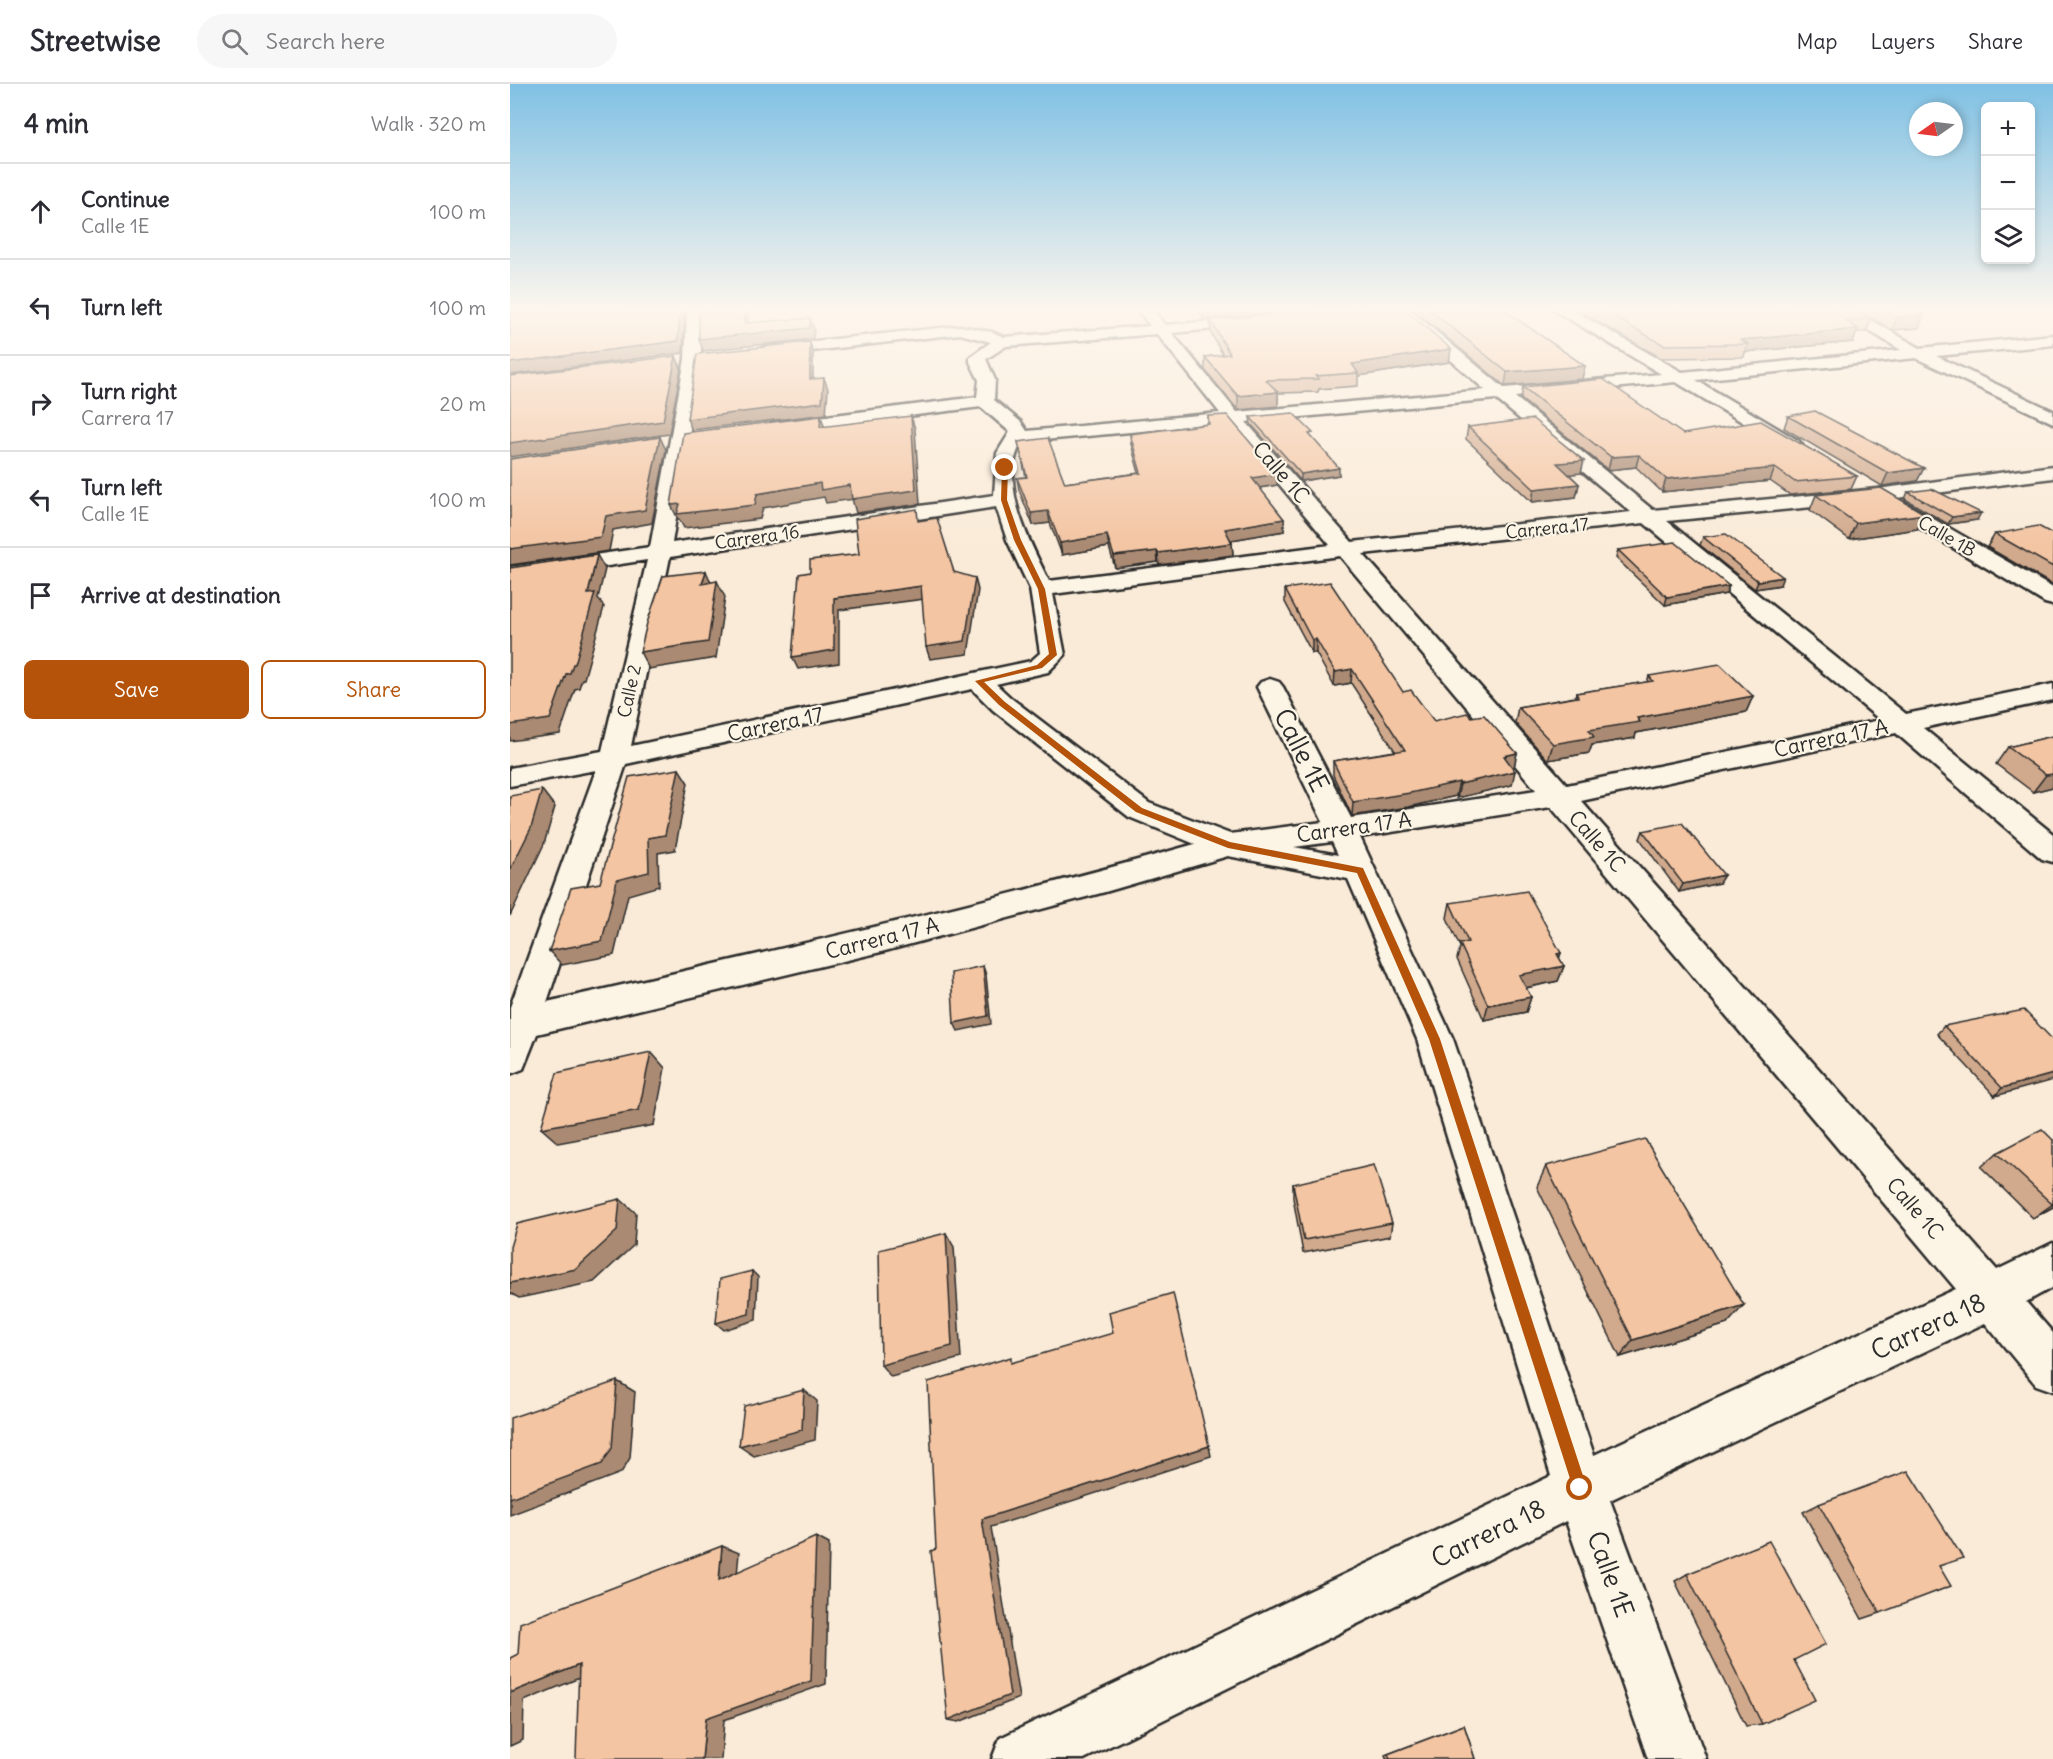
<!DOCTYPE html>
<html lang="en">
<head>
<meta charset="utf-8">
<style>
	:root { --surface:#fff; --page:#f7f7f7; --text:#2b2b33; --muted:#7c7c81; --line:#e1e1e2; --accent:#b45309 }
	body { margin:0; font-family:Delius,sans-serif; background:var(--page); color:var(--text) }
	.controls { position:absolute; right:18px; top:18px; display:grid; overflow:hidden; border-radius:9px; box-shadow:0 3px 9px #0003 }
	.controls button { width:54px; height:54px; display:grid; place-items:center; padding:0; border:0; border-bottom:2px solid var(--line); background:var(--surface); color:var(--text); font:30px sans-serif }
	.compass { position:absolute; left:1399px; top:18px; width:54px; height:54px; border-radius:50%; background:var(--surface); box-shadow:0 3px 9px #0003; rotate:256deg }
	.stop { position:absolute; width:18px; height:18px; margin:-14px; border:4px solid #b45309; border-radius:50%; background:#fff }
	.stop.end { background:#b45309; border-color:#fff; box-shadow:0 2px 6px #0008 }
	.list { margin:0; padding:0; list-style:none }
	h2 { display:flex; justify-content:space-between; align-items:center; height:78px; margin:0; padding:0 24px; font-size:26px }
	h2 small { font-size:20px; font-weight:400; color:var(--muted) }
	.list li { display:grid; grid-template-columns:39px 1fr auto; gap:18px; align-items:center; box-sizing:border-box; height:96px; padding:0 24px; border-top:2px solid var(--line) }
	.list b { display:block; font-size:22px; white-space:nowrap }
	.list p { margin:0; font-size:20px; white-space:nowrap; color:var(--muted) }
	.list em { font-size:20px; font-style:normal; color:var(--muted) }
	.actions { display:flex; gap:12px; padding:18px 24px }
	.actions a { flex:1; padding:14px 0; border:2px solid var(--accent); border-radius:9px; text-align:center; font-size:21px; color:var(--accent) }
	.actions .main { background:var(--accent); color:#fff }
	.icon { flex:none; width:33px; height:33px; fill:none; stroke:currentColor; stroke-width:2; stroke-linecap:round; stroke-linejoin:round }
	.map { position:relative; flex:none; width:1543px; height:1675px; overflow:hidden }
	header { display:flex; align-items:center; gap:36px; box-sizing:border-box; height:84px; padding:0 30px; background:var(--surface); border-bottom:2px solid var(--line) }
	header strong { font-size:28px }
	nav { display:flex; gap:33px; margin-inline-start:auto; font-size:21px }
	.search { width:420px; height:54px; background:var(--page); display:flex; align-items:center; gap:15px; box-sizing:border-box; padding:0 21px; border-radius:33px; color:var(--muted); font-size:22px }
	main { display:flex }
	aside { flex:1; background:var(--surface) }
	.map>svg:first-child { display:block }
</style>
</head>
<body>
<header>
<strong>Streetwise</strong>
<div class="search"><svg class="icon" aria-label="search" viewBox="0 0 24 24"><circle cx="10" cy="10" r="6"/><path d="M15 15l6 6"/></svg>Search here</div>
<nav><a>Map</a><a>Layers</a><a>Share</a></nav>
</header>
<main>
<aside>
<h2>4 min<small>Walk · 320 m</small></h2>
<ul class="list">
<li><svg class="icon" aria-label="ahead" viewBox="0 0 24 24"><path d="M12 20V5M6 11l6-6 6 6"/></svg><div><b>Continue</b><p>Calle 1E</p></div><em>100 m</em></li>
<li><svg class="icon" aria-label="left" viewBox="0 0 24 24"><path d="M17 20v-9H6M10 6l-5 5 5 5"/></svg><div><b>Turn left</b></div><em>100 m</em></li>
<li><svg class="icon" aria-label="right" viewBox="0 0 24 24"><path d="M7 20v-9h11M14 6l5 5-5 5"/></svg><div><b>Turn right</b><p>Carrera 17</p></div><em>20 m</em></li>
<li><svg class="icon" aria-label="left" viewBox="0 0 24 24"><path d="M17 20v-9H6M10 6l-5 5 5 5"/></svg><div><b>Turn left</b><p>Calle 1E</p></div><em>100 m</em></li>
<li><svg class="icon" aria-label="arrive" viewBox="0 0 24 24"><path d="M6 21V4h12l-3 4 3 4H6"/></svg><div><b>Arrive at destination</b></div></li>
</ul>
<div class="actions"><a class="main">Save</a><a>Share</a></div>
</aside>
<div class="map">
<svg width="1543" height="1675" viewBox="0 0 1543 1675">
	<rect width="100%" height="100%" fill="#faebd8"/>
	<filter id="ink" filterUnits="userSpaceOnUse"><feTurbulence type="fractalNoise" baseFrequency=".0167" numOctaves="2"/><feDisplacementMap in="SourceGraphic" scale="12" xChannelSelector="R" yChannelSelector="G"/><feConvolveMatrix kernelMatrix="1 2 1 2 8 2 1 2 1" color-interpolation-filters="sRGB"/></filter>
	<g filter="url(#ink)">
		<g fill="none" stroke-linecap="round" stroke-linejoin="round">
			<g stroke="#2b2b2b" stroke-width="5">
				<path id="street" d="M177 226H191V275L162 459 484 411 487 369 500 348 471 323 269 348 263 347 260 343 263 339 269 338 467 313 469 296 460 278V273L481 258 450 250 257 272 252 270 249 267 252 264 257 262 450 242 482 248 494 253 640 242 628 226H643L655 241 744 234 751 238 749 241 662 249 727 328 975 306 884 226H900L994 304 1151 290 1044 226H1062L1172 288 1391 266 1325 226H1343L1410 264 1543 251V261L1426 272 1543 327V339L1406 274 1186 296 1289 357 1292 361 1289 365H1277L1166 298 1005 313 1143 426 1367 405 1543 382V394L1387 414 1543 504V521L1535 519 1365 417 1157 437 1396 630 1543 600V616L1413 644 1543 750V778L1532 775 1386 649 1071 717 1487 1186 1543 1159V1203L1516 1218 1543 1249V1307L1526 1301 1475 1239 1100 1416 1196 1675H1138L1056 1437 574 1675H482L490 1654 1041 1392 907 955 838 795 718 772 595 808 371 868 27 950 13 985 0 990V923L86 686 0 702V684L92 667 137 476 0 497V483L140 463 175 275ZM647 250 710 329 517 347 511 338 484 316 485 296 476 275 496 262ZM986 315 1121 428 842 458 736 338ZM718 339 820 461 539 497C520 459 487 399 512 358ZM486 423 497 456 520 505 530 569 521 577 121 662 160 473ZM1134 439 1370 636 1057 701 853 470ZM830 472 1026 706 841 734 773 603 769 598 760 595 751 598 747 603 813 738 720 750 639 719 501 614 486 600 538 588 555 571 543 510ZM462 605 483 626 619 733 685 760C471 821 254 869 37 918L116 680ZM1041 723 1446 1205 1084 1371 943 955 850 753ZM822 758 828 771 784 763Z"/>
			</g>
			<use href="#street" fill="#fcf5e5" fill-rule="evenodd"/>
		</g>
		<g fill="#d1a98c" stroke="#2b2b2b" stroke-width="1.5">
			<polygon points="688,226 795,226 694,236"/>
			<polygon points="904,226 994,226 1072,295 995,302"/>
			<polygon points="1067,226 1346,226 1361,235 1356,248 1347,248 1343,258 1235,268 1234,273 1151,274"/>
			<polygon points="1348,226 1405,226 1409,244 1382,246"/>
			<polygon points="700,236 941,265 939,278 848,292 848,302 809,305 808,308 768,309 768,322 728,326 695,286 695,273 713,271 701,249"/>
			<polygon points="1013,303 1173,350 1347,392 1341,405 1280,411 1260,397 1152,408 1126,383 1098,386 1011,315"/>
			<polygon points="698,332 767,390 767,401 749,404 774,435 774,447 721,456 722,459 723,471 649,481 648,478 605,484 599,463 552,471 540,439 523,441 509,406 507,394 516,393 508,358 555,399 629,389 621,360 620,350 698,340"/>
			<polygon points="1278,332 1414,384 1407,397 1372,402 1274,344"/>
			<polygon points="740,333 803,355 829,391 791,397 741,340"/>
			<polygon points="958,343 1071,389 1059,390 1069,400 1066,413 1022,418 956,355"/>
			<polygon points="1398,408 1467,436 1438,440 1395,415"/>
			<polygon points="1306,411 1407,445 1339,455 1300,426"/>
			<polygon points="1485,450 1543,450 1543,501 1477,463"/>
			<polygon points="1193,453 1270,501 1245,505 1190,461"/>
			<polygon points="1108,466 1219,502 1216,510 1155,521 1106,474"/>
			<polygon points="775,505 893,608 924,637 961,633 1007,669 1004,683 1002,683 1002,701 947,714 946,712 898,723 842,732 823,691 823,677 885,667 841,599 824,602 806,569 802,569 775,518"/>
			<polygon points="1139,592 1243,612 1236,628 1126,649 1125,654 1082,661 1079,669 1038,676 1005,639 1008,623 1065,613 1066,609 1137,598"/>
			<polygon points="1543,652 1543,703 1523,708 1486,680 1498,663"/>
			<polygon points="1133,747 1209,799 1169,808 1130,755"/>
			<polygon points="940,819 1051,869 1049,874 1054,882 1048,897 1016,904 1021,913 1016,928 974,936 947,875 950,863 937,834"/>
			<polygon points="1434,942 1543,956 1485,1012 1427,950"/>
			<polygon points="1543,1056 1543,1123 1523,1134 1471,1083 1487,1069"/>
			<polygon points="1036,1082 1217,1240 1110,1273 1027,1103"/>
			<polygon points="783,1100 882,1139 880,1152 793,1169 783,1114"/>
			<polygon points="1309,1420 1429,1482 1370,1529 1352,1535 1293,1428"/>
			<polygon points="1177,1490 1284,1576 1252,1640 1236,1642 1165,1497"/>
			<polygon points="954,1641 965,1675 876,1675 875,1671"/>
		</g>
		<g fill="#aa8a72" stroke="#2b2b2b" stroke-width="1.5">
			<polygon points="0,226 32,226 0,230"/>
			<polygon points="170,226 175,226 173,269 0,291 0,279"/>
			<polygon points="235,226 238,226 239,250 300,234 304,245 303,255 193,267 189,255 235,239"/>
			<polygon points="693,226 795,226 694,236"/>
			<polygon points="1414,231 1409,244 1382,246 1387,233"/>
			<polygon points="1348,245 1343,258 1235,268 1238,260 1231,256"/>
			<polygon points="300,258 303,269 303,306 300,295"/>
			<polygon points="941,265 939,278 848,292 848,289 842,280"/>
			<polygon points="166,272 171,284 159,350 0,373 0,359"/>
			<polygon points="1075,282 1072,295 995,302 997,288"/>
			<polygon points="314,294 318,305 316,330 182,346 177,335"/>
			<polygon points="768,308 768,322 728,326 728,312"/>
			<polygon points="311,332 315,345 310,343"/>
			<polygon points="401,332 405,345 410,420 346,429 342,415"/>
			<polygon points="150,353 156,366 142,439 103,446 99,467 0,481 0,465 96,432"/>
			<polygon points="1129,371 1126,383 1098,386 1101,373"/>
			<polygon points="1074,377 1071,389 1045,392 1047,379"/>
			<polygon points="829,384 829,391 791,397 791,390"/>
			<polygon points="1265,384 1260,397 1152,408 1156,395"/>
			<polygon points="1414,384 1407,397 1372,402 1378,389"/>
			<polygon points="767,390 767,401 742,405 742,394"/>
			<polygon points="310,399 340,401 345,415 316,419 314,413 253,424 250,435 174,444 169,435 168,435 161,421 247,410"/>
			<polygon points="1069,400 1066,413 1022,418 1024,405"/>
			<polygon points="538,427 540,439 523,441 521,429"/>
			<polygon points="1471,429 1467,436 1438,440 1442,433"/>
			<polygon points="1415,430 1407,445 1339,455 1346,439"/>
			<polygon points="774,435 774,447 716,457 715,445"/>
			<polygon points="597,451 599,463 552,471 550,459"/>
			<polygon points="722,459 723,471 649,481 648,469"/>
			<polygon points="647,467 648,478 605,484 604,472"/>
			<polygon points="87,471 95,485 88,514 94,523 74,595 72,595 69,604 65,605 50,650 0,657 0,641 78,510"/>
			<polygon points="196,487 203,503 192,500"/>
			<polygon points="1273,493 1270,501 1245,505 1248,497"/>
			<polygon points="465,494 468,506 458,570 420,575 416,563"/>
			<polygon points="207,497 215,513 206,574 139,585 130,568"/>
			<polygon points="411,502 414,515 329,526 329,579 288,585 282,573 324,514"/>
			<polygon points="1219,502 1216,510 1155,521 1157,513"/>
			<polygon points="806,555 806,569 802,569 802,556"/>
			<polygon points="842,585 841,599 824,602 825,588"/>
			<polygon points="1243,612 1236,628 1126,649 1125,654 1082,661 1079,669 1038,676 1043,660 1079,646 1127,634"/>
			<polygon points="1007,669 1004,683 991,686 994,672"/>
			<polygon points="169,685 178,699 165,766 148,769 149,802 118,811 104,871 52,881 39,867 138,754"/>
			<polygon points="1005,687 1002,701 947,714 950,700"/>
			<polygon points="1543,690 1543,703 1523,708 1536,691"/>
			<polygon points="949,698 946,712 898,723 842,732 843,718"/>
			<polygon points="32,706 45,723 34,760 0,832 0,786"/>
			<polygon points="1214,791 1209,799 1169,808 1173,800"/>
			<polygon points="1051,869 1046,884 1054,882 1048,897 1005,906 1009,891 1047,870"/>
			<polygon points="473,882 476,891 481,940 448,947 444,939"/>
			<polygon points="1021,913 1016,928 974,936 978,921"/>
			<polygon points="141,968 155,984 144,1041 48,1059 31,1044"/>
			<polygon points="1543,990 1543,996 1485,1012 1492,1004"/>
			<polygon points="110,1115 126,1129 124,1161 84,1198 9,1214 0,1209 0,1199"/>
			<polygon points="1543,1120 1543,1123 1523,1134"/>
			<polygon points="436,1149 444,1163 451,1274 381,1293 371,1281"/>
			<polygon points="242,1187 248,1193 246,1236 214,1246 206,1239"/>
			<polygon points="1234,1221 1217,1240 1110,1273 1123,1256"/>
			<polygon points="107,1297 125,1308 120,1374 111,1389 0,1431 0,1414"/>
			<polygon points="294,1306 307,1317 305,1356 244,1372 229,1362"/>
			<polygon points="699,1362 701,1372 481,1443 509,1614 449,1638 438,1636 472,1435"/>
			<polygon points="306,1453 319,1460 316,1600 214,1636 211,1675 192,1675 196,1634"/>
			<polygon points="212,1462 229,1469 226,1502 209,1496"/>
			<polygon points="69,1581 91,1585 14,1617 13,1656 0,1662 0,1609"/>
		</g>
		<g fill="#f3c5a3" stroke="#2b2b2b" stroke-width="1.5">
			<polygon points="39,226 170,226 168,257 0,279 0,230"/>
			<polygon points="189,226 235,226 235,239 300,234 300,244 189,255"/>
			<polygon points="802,226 896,226 941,265 842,280 848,289 806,292 809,295 756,296 768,308 728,312 695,273 720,270 700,236"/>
			<polygon points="920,226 994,226 1075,282 997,288"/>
			<polygon points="1091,226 1346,226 1361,235 1336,237 1348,245 1231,256 1238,260 1154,261"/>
			<polygon points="1374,226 1405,226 1414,231 1387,233"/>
			<polygon points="300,258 300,295 314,294 312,318 177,335 187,270"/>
			<polygon points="166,272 153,337 0,359 0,292"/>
			<polygon points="1093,295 1173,350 1251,337 1347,392 1285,398 1265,384 1156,395 1129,371 1101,373 1013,303"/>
			<polygon points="1305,327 1414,384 1378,389 1278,332"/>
			<polygon points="783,329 803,349 799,350 829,384 791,390 740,333"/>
			<polygon points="717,331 767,390 742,394 774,435 715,445 722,459 648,469 647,467 604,472 597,451 550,459 538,427 521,429 507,394 517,393 508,358 538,354 555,399 631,389 620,350 699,340 698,332"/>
			<polygon points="311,332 310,343 401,332 406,406 342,415 340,401 311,406 310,399 247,410 245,421 167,430 170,420 161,421 173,349"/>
			<polygon points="1023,335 1074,377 1047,379 1069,400 1024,405 958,343"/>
			<polygon points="150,353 135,426 96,432 91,453 0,465 0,375"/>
			<polygon points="1371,404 1415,430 1346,439 1306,411"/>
			<polygon points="1422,405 1471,429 1442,433 1398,408"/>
			<polygon points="407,425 408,437 427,434 444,488 465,494 455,557 416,563 411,502 324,514 324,566 282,573 289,490 300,488 300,476 349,470 345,435"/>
			<polygon points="1528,442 1543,450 1543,483 1485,450"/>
			<polygon points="1216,450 1273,493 1248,497 1193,453"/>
			<polygon points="1165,458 1219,502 1157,513 1108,466"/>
			<polygon points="87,471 78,510 85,509 65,580 63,580 60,589 56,590 40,635 0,641 0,484"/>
			<polygon points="196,487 192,500 207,497 198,558 130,568 137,539 153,492"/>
			<polygon points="820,498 893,608 901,606 924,637 957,629 961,633 974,631 1007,669 994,672 1005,687 950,700 949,698 900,709 843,718 823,677 895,666 842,585 825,588 806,555 802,556 775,505"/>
			<polygon points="1210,580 1243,612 1127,634 1130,638 1079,646 1084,653 1043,660 1008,623 1068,613 1066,609 1143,597 1139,592"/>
			<polygon points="1543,652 1543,690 1536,691 1498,663"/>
			<polygon points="169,685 155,751 138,754 139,788 107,796 92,857 39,867 61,804 90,799 119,693"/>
			<polygon points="32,706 21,744 0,786 0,712"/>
			<polygon points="1172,739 1214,791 1173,800 1133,747"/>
			<polygon points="1017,807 1051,869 1047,870 1054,882 1009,891 1021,913 978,921 950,860 958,858 940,819"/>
			<polygon points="473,882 478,932 444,939 441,889"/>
			<polygon points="1514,926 1543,956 1543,990 1492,1004 1434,942"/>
			<polygon points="141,968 129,1026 31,1044 47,989"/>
			<polygon points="1532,1045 1543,1056 1543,1120 1542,1120 1487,1069"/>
			<polygon points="1135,1055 1234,1221 1123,1256 1036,1082"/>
			<polygon points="864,1081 882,1139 794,1156 783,1100"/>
			<polygon points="110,1115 107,1147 66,1185 0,1199 0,1163 7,1140"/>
			<polygon points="436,1149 442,1262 371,1281 369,1166"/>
			<polygon points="242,1187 239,1230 206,1239 210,1195"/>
			<polygon points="663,1209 699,1362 472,1435 500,1611 438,1636 421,1467 426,1465 418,1298 501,1273 501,1279 603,1249 599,1228"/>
			<polygon points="107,1297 102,1364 92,1380 0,1414 0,1334"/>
			<polygon points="294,1306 292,1346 229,1362 234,1322"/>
			<polygon points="1398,1387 1453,1474 1429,1482 1441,1502 1370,1529 1309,1420"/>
			<polygon points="306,1453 301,1597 196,1634 192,1675 66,1675 69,1581 0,1609 0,1574 8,1570 10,1539 212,1462 209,1496"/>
			<polygon points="1259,1457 1316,1560 1284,1576 1305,1616 1252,1640 1177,1490"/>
			<polygon points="954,1641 965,1675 880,1675 878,1670"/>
		</g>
	</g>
	<linearGradient id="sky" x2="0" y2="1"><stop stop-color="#80c1e4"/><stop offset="0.49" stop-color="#fdf6ed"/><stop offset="1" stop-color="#fdf6ed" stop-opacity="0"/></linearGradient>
	<rect width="1543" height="461" fill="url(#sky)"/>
	<polygon fill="#b45309" points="495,382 498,384 497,416 511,456 535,505 547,571 532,584 474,598 495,618 632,724 720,758 853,784 930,955 1077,1404 1075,1409 1070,1412 1065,1409 1063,1404 919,955 847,789 718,764 626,728 489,621 465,597 527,581 539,570 528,505 504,456 491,416 492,384"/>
	<g text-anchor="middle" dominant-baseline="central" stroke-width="4.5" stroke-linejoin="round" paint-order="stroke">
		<g font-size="18" fill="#2b2b2b" stroke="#fcf5e5">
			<text transform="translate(1037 444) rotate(-6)">Carrera 17</text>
			<text transform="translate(1437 452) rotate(30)">Calle 1B</text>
			<text transform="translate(247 453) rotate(-8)">Carrera 16</text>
			<text transform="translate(119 607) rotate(-78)">Calle 2</text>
		</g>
		<g font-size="21" fill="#2b2b2b" stroke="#fcf5e5">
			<text transform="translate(771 388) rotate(49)">Calle 1C</text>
			<text transform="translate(265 640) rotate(-12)">Carrera 17</text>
			<text transform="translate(1321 654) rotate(-12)">Carrera 17 A</text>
			<text transform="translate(844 743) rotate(-8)">Carrera 17 A</text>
			<text transform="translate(1087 757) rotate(49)">Calle 1C</text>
			<text transform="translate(372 854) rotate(-14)">Carrera 17 A</text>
			<text transform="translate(1405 1124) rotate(49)">Calle 1C</text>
		</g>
		<g font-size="26" fill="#2b2b2b" stroke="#fcf5e5">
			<text transform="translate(792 666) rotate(63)">Calle 1E</text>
			<text transform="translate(1418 1242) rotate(-25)">Carrera 18</text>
			<text transform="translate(978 1449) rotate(-26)">Carrera 18</text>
			<text transform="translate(1101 1490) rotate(70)">Calle 1E</text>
		</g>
	</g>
</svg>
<div class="controls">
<button>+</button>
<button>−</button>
<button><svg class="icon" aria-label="layers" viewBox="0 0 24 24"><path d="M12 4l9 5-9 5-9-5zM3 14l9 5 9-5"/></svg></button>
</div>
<svg class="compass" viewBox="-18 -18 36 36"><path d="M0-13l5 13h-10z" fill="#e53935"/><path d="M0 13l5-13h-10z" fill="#7c7c81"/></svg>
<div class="stop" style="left:1070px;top:1404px"></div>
<div class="stop end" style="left:495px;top:384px"></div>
</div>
</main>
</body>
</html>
